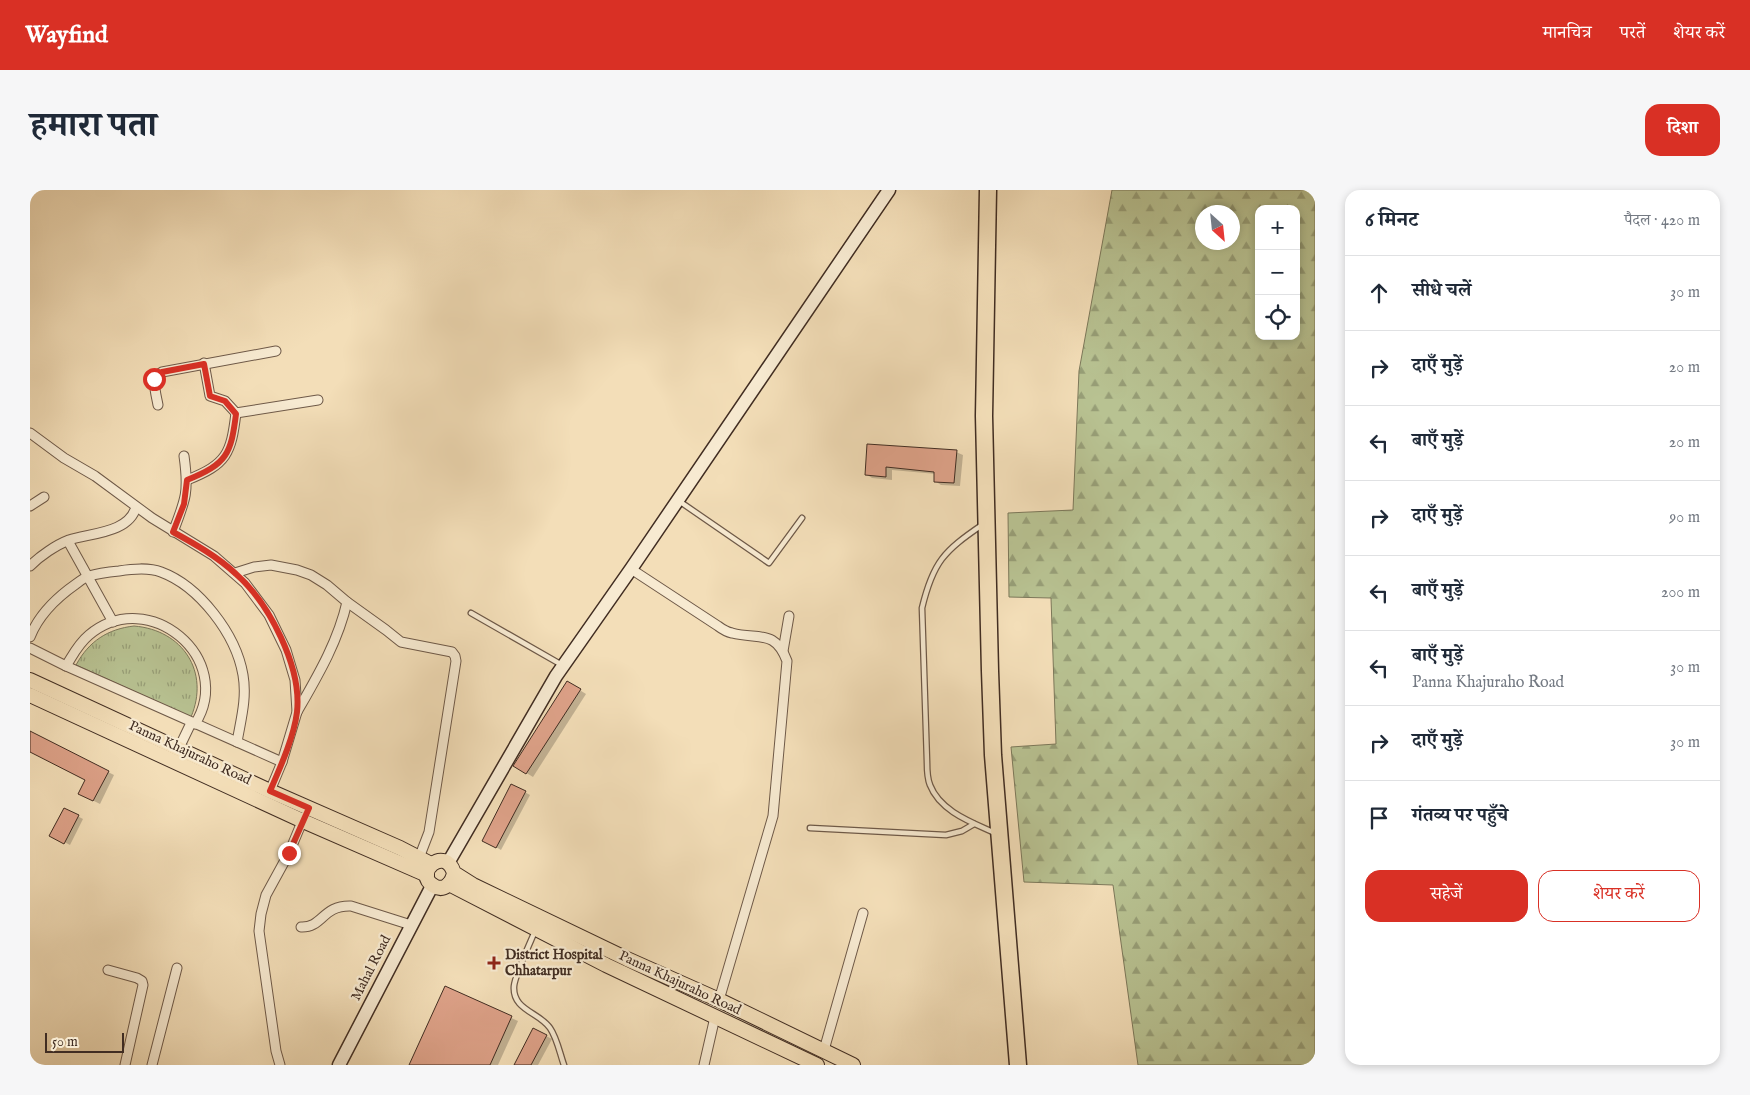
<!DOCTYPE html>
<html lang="hi">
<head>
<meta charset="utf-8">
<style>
	:root { --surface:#fff; --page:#f6f6f7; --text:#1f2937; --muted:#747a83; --line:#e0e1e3; --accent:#d93025 }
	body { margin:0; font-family:"IM FELL English","Noto Serif Devanagari",serif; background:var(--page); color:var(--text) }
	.controls { position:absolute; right:15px; top:15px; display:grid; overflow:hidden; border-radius:10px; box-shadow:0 2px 8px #0003 }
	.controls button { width:45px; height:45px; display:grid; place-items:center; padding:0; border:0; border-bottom:1px solid var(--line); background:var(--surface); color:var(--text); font:25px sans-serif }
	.compass { position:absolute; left:1165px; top:15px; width:45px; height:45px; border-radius:50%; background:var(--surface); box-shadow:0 2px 8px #0003; rotate:153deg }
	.scale { position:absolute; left:15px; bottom:12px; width:79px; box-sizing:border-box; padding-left:5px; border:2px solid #412d22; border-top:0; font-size:14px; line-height:18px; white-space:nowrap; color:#412d22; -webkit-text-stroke:4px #f7ead1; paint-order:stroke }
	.stop { position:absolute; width:15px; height:15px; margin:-11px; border:4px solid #d93025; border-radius:50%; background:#fff }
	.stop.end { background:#d93025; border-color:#fff; box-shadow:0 1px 5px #0008 }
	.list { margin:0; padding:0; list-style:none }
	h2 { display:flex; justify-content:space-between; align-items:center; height:65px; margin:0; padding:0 20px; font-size:21px }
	h2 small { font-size:16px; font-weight:400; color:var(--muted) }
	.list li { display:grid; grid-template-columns:32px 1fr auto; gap:15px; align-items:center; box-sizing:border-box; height:75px; padding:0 20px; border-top:1px solid var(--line) }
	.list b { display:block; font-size:19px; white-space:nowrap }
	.list p { margin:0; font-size:16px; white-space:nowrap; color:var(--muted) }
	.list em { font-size:16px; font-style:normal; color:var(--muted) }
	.actions { display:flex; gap:10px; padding:15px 20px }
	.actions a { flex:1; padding:11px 0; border:1px solid var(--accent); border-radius:15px; text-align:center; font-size:18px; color:var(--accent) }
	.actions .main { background:var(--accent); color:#fff }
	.icon { flex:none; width:28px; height:28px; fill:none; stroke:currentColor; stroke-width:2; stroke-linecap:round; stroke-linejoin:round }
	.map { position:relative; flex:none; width:1285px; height:875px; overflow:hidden; border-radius:15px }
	header { display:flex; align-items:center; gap:30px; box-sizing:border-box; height:70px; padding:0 25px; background:var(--accent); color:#fff }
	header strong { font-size:24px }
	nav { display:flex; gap:28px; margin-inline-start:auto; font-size:18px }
	.intro { display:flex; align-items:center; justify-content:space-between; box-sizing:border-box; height:120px; padding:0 30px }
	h1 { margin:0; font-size:35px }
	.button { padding:12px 22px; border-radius:15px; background:var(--accent); color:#fff; font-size:18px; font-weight:700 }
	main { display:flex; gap:30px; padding:0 30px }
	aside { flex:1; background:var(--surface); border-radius:15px; box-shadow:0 2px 8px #0003 }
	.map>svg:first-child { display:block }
</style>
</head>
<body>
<header>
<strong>Wayfind</strong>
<nav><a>मानचित्र</a><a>परतें</a><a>शेयर करें</a></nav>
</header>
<div class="intro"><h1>हमारा पता</h1><a class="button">दिशा</a></div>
<main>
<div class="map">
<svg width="1285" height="875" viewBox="0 0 1285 875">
	<defs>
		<pattern id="grass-tufts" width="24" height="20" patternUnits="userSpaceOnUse" patternTransform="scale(1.25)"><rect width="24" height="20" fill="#b8c292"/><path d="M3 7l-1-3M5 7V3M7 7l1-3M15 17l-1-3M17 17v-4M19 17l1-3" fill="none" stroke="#979e77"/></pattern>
		<pattern id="forest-firs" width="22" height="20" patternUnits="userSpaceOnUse" patternTransform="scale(1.25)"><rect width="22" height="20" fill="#b8c292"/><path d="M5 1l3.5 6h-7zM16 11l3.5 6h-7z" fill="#979e77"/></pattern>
	</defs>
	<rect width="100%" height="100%" fill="#f3deb8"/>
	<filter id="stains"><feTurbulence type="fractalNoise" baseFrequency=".004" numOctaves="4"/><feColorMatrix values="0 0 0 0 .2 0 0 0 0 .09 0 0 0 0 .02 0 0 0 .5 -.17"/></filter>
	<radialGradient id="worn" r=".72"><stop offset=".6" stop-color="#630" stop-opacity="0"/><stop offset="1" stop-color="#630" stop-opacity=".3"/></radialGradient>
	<path fill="url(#grass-tufts)" stroke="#7c785a" d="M104 436C153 440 180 482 161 527L46 475C59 451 78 439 104 436Z"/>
	<path fill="url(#forest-firs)" stroke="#7c785a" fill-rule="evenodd" d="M1082 0H1285V875H1108L1083 695 994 692 981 557 1026 554 1021 408 979 407 978 323 1043 320 1049 181ZM1229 19H1266V146H1229ZM1172 22H1202V52H1172Z"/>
	<g fill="#0003">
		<polygon points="839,255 926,262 933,265 930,296 911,295 905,291 906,284 862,280 862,290 842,288 836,284"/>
		<polygon points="537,492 556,504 503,587 485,576"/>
		<polygon points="0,543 84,585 70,614 56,607 57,589 0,561"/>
		<polygon points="482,595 500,605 471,660 454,650"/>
		<polygon points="34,619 53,629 40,655 21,645"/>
		<polygon points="416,798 488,831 468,875 381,875"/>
		<polygon points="516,846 522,849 508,875 485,875"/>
	</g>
	<g fill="#dea289" stroke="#412d22">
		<polygon points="837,254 927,260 924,293 904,292 904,282 856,277 856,287 835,285"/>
		<polygon points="537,491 551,499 496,584 483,576"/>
		<polygon points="0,541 79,581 63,611 48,604 55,590 0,562"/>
		<polygon points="481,594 496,601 466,658 452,651"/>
		<polygon points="34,618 49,625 34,654 19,646"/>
		<polygon points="415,796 482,826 460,875 379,875"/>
		<polygon points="503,838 517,845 501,875 484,875"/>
	</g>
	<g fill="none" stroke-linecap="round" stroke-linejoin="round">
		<g stroke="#6e5948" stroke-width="7">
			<g id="lane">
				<polyline points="649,311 739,373 772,328"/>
				<path d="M952 335C914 361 903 372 892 418L897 572C897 579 897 588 900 595 910 621 941 632 965 643"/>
				<polyline points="441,423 532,475"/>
				<polyline points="780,638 916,645 932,641 944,634"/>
				<path d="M505 741C500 753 485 785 484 796 482 820 509 822 520 838 527 848 530 864 534 875"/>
			</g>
		</g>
		<g stroke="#6e5948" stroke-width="11">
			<g id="street">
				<polyline points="174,173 180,206 195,211 206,223 288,210"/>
				<path d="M128 215C126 203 120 188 132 182L246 161"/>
				<polyline points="0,243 34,268 65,286 122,328 184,366 215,393 239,425 256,460 265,490 267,522 252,572 240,601"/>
				<path d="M157 290C197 274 201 264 206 223"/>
				<polyline points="0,316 14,307"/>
				<path d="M143 342C156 309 159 301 154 266"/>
				<polyline points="38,351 83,432"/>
				<path d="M0 376C10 366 26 355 39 350 61 343 99 343 106 317"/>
				<path d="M601 379 688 436C692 439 697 442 702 443 729 450 745 439 757 471L743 626 689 810"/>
				<polyline points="205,383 224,377 241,375 267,380 281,385 297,395 317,412 356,440 371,452 422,462 425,466 426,471 399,642 389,668"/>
				<path d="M0 447C9 424 26 408 46 394 50 391 55 387 59 386 69 383 79 382 89 381 102 379 118 377 131 382 169 396 206 444 213 485 217 508 211 529 207 552"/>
				<polyline points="0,458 36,476 252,572"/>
				<polyline points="753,461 759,426"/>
				<path d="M36 476C43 465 48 454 59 445 119 395 206 469 165 534"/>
				<path d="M267 522C287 487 308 452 317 412"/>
				<polyline points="149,558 161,533"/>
				<path d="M271 737C293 738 292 715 321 716L381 735"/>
				<polyline points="78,780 107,788 112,791 113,795 95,875"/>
				<polyline points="794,860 833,723"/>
				<polyline points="122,875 147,778"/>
				<polyline points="250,875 246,861 229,741 231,724 236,705 259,663 274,627"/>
				<polyline points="674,875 685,827"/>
			</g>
		</g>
		<g stroke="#412d22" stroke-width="15">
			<g id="secondary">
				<polyline points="418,673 526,486 601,379 859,0"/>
				<polyline points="309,875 402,696"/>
			</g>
		</g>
		<g stroke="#412d22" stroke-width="16">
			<g id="primary">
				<polyline points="0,490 240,601 370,658 401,674"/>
				<polyline points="0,505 273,631 397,685"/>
				<path d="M424 683C422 693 414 702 404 696 382 684 415 654 424 683L443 695 597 769 689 810 823 875"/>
				<polyline points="419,694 576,775 787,875"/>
			</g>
		</g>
		<g stroke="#412d22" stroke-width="19">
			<polyline id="highway" points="958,0 954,226 960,481 963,565 988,875"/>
		</g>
		<use href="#lane" stroke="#f7ead1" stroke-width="4.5"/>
		<use href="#street" stroke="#f7ead1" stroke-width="9"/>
		<use href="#secondary" stroke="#f7ead1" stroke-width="12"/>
		<use href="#primary" stroke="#f3deb8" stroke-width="14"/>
		<use href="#highway" stroke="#f3deb8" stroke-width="16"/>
	</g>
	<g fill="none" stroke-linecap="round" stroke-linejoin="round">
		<path stroke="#d93025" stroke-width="6" d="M124 189 126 185 132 182 174 174 180 206 195 211 206 224C201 264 197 274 157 290L154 314 143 342C165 354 188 367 206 384 239 413 272 477 267 522 264 547 250 578 240 601L279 618 259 663"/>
	</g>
	<path fill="#8f2418" stroke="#f7ead1" stroke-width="2" d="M461.5 765.5h5v5h5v5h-5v5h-5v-5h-5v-5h5z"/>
	<g text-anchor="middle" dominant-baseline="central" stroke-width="4.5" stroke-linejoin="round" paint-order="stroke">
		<g font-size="14" fill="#412d22" stroke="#f7ead1">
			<text transform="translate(160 563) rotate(25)">Panna Khajuraho Road</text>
			<text transform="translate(341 778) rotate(-63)">Mahal Road</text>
			<text transform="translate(650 793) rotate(25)">Panna Khajuraho Road</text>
		</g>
		<g font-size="14" font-weight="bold" fill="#412d22" stroke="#f7ead1" text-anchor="start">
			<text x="475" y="765">District Hospital<tspan x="475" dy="16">Chhatarpur</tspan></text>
		</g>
	</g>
	<rect width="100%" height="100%" filter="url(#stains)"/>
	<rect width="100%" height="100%" fill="url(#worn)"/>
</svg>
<div class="controls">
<button>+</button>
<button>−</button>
<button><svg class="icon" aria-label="locate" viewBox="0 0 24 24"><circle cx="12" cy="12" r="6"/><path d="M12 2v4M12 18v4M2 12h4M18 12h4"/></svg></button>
</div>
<svg class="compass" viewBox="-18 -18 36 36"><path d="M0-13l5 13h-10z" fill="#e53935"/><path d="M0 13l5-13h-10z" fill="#747a83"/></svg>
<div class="scale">50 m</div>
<div class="stop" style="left:124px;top:189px"></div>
<div class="stop end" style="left:259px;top:663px"></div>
</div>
<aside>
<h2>6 मिनट<small>पैदल · 420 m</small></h2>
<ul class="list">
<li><svg class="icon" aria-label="ahead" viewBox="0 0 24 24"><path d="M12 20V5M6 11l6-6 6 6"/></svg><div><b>सीधे चलें</b></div><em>30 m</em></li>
<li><svg class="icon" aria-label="right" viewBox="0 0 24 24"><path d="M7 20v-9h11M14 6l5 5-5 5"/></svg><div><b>दाएँ मुड़ें</b></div><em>20 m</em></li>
<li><svg class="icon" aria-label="left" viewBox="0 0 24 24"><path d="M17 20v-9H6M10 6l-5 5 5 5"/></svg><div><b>बाएँ मुड़ें</b></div><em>20 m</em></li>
<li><svg class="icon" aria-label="right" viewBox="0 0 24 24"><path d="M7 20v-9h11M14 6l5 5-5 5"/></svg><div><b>दाएँ मुड़ें</b></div><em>90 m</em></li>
<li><svg class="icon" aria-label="left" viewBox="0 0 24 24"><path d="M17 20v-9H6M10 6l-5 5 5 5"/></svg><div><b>बाएँ मुड़ें</b></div><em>200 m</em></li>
<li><svg class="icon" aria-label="left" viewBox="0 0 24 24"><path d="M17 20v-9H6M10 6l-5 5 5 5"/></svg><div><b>बाएँ मुड़ें</b><p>Panna Khajuraho Road</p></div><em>30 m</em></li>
<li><svg class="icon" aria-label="right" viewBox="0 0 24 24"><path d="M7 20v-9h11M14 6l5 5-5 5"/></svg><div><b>दाएँ मुड़ें</b></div><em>30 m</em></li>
<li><svg class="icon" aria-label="arrive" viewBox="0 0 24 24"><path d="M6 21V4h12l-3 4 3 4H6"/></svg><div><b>गंतव्य पर पहुँचे</b></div></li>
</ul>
<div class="actions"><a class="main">सहेजें</a><a>शेयर करें</a></div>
</aside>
</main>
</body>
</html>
